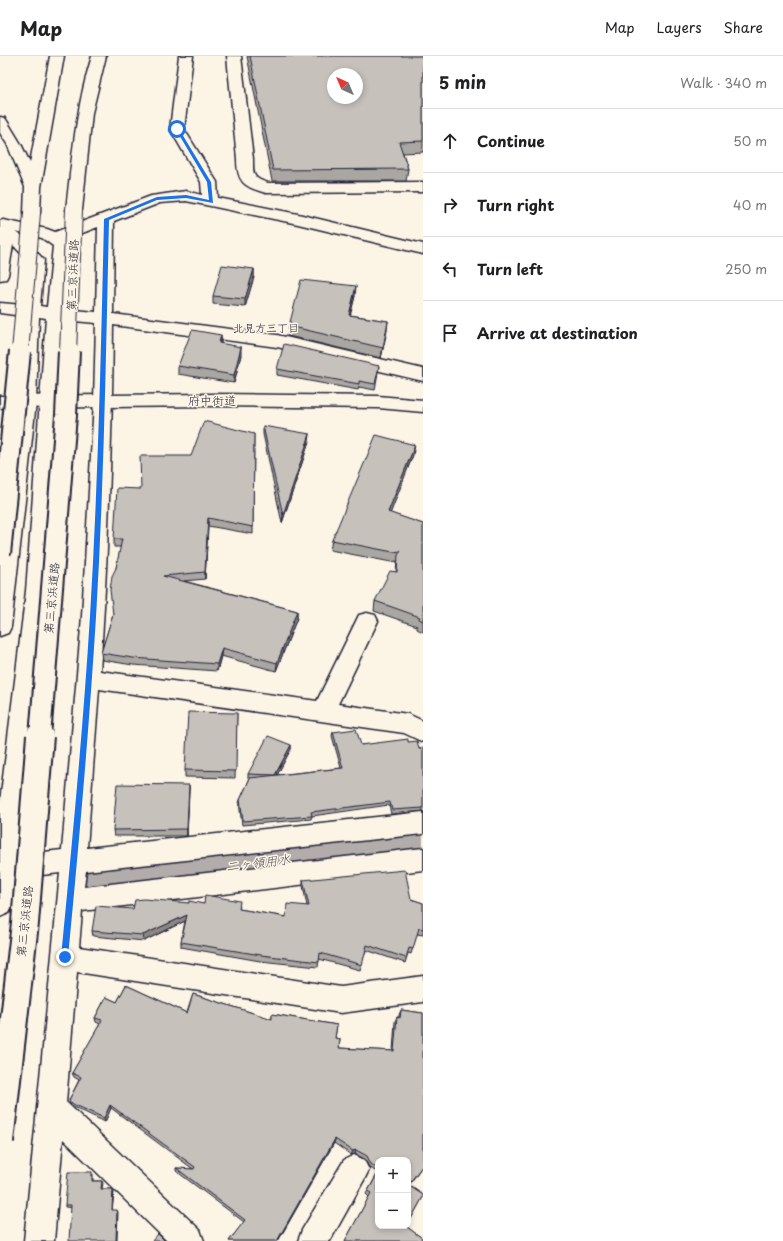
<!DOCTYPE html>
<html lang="en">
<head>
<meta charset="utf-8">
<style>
	:root { --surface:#fff; --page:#f6f6f6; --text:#202124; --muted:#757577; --line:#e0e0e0 }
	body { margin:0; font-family:"Playpen Sans","Klee One",sans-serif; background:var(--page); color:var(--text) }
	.controls { position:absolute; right:12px; bottom:12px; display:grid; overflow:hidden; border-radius:8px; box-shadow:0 2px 6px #0003 }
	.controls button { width:36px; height:36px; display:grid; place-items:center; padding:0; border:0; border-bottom:1px solid var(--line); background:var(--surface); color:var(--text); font:20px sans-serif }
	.compass { position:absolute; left:327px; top:12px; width:36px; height:36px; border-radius:50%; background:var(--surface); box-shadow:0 2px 6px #0003; rotate:316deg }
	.stop { position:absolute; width:12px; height:12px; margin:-9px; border:3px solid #1a73e8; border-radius:50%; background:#fff }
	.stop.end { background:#1a73e8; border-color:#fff; box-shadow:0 1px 4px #0008 }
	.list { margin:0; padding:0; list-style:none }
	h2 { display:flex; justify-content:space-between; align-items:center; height:52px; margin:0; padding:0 16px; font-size:17px }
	h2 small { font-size:13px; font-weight:400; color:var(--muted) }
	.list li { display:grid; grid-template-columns:26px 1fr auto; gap:12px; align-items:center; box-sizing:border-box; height:64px; padding:0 16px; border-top:1px solid var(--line) }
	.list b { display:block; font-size:15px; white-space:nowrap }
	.list em { font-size:13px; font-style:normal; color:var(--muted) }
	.icon { flex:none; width:22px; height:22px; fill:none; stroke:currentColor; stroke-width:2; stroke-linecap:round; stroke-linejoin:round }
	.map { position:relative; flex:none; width:423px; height:1185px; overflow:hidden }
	header { display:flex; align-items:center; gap:24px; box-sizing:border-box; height:56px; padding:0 20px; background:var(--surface); border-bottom:1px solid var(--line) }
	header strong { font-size:19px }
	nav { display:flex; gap:22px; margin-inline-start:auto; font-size:14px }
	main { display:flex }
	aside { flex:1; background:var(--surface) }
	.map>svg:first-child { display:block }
</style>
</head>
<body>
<header>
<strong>Map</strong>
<nav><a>Map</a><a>Layers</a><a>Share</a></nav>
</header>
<main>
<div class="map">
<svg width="423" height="1185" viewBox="0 0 423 1185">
	<rect width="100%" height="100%" fill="#fcf5e5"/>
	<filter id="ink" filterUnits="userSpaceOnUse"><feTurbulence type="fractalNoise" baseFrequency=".025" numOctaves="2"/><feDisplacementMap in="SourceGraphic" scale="8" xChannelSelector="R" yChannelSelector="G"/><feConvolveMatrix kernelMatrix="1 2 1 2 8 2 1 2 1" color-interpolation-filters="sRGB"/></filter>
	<g filter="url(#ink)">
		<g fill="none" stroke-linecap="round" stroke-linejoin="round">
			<polygon fill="#b2adab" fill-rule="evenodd" points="423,761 423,813 94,853 73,845 65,826 73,807 94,799"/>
			<g stroke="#22223b" stroke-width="3">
				<g id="minor">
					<path d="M179 0H193L184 73 217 126 218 142 298 158 423 188V198L298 168 186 145 160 147 114 165 113 258 277 279 423 313V325L277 291 113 269C112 384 108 500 100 615L317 645 359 559 367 557 375 559 378 565 338 648 408 658 423 665V686L404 677 99 633 87 792 423 756V778L86 815 84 831 423 792V814L82 855 79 891 341 931 423 920V946L341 957 77 916 66 1046 200 1174 204 1185H167L63 1083 54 1185H24L60 817 16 822 13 849 9 857 0 861V746L26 535 46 262 39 261 36 346 11 571 8 577 0 580V486L18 346 22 260 0 257V247L23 249 28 205 13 189 8 219 6 223 0 224V165L3 164 47 173 55 176 151 140 186 135 202 139 201 126 170 73ZM98 171 96 256 64 253 69 189 64 184ZM15 176 42 182 53 190 47 251 40 250 44 204 21 179ZM63 264 96 267 94 345 82 560 62 794 18 799 48 535Z"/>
					<path d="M227 0H241L253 103C253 119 252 122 268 127L423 126V136L266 137C244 131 237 126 237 103Z"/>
					<polygon points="354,1099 364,1104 369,1114 364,1124 330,1185 298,1185 302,1174 344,1104"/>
				</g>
			</g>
			<g stroke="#22223b" stroke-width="3">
				<g id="highway">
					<polygon points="50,0 64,0 41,131 40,157 38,160 32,162 26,160 24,157 25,131 7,88 0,77 0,61 5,62 7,65 21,88 30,107"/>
					<path d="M92 0H106L92 57 82 154 80 157 74 159 68 157 66 154C72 102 76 50 92 0Z"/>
					<polygon points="214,338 378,340 423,344 423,356 378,352 214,350 0,352 0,340"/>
				</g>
			</g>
			<use href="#minor" fill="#fcf5e5" fill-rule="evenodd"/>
			<use href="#highway" fill="#fcf5e5" fill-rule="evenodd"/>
			<g stroke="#22223b" stroke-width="18" stroke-linecap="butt">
				<g id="highway-bridge-far2">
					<polyline points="20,296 32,157"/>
					<polyline points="68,296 74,154"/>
				</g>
			</g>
			<g stroke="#22223b" stroke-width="24" stroke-linecap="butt">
				<g id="highway-bridge-far1">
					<polyline points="0,498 20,295"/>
					<polyline points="40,681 66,359 69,295"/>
				</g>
			</g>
			<g stroke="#22223b" stroke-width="30" stroke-linecap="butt">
				<polyline id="highway-bridge" points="0,1085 25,867 40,680"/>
			</g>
			<use href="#highway-bridge-far2" stroke="#fcf5e5" stroke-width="16"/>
			<use href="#highway-bridge-far1" stroke="#fcf5e5" stroke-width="20"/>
			<use href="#highway-bridge" stroke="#fcf5e5" stroke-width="26"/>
		</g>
		<g fill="#aaa6a1" stroke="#22223b">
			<polygon points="247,0 423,0 423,96 403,97 408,113 406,125 272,125"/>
			<polygon points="254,213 254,221 245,251 213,248 213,240"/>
			<polygon points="355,240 350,259 388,265 381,302 288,280 289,270"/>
			<polygon points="221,279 221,288 241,299 234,327 178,318 178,310"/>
			<polygon points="379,310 375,334 359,331 358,334 277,319 277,313"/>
			<polygon points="263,370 309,386 282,467 263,378"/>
			<polygon points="254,378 253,478 208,470 205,523 184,525 297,555 297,562 276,615 221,600 217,615 133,609 102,604 101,597 113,558 116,512 121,491 114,491 114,483 141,433 191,400"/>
			<polygon points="413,399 390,457 423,468 423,576 417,573 417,570 374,555 375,545 396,516 397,505 391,506 330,494 332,484"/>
			<polygon points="237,657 235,722 185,721 185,714"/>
			<polygon points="333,676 361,689 408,686 419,693 423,692 423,755 391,758 389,749 312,760 311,763 242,769 239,747 240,744 250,722 248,722 248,718 291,689 291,693 277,719 341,712 332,680"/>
			<polygon points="189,729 187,780 114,780 113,774"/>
			<polygon points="303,824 411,843 423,847 423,879 417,878 411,898 408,897 405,907 366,894 360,914 319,903 318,911 260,905 181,891 181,886 185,865 144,885 93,880 92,875 133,853 189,847 204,848 240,850 239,853 286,861 307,850 303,830"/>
			<polygon points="126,929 187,957 193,938 272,963 272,958 337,969 335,982 340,983 339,992 393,995 395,965 397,961 399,961 399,959 401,954 423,957 423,1109 409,1129 423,1139 423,1141 408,1168 408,1104 378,1104 378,1170 407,1170 407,1171 422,1182 420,1185 345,1185 369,1141 366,1138 378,1117 369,1111 365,1103 355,1098 351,1099 334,1087 278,1185 229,1185 244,1166 176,1115 176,1112 193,1113 111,1052 105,1066 74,1051 70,1048 69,1044 79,1024 74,1021 72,1017 100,968 96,966 95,962 106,941 117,946"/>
			<polygon points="93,1118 93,1125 102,1125 103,1127 102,1133 113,1133 114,1135 112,1154 118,1156 65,1151 65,1149"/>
		</g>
		<g fill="#8b8783" stroke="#22223b">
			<polygon points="254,213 254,221 245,251 245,243"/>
			<polygon points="356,230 355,240 348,269 349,259"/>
			<polygon points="388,265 387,275 381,302 383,292"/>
			<polygon points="221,279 221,287 219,295 219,287"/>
			<polygon points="241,291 241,299 234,327 234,319"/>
			<polygon points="310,378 309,386 282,467 283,459"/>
			<polygon points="415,389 413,399 387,466 388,456"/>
			<polygon points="208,462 208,470 205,523 205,516"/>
			<polygon points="297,555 297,562 276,615 277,607"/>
			<polygon points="222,592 221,600 217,615 217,608"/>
			<polygon points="291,689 291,693 275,723 275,719"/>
			<polygon points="189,729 189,736 187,780 187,773"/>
			<polygon points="187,859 187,864 144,885 143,879"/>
			<polygon points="110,1049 111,1052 105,1066 104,1062"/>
			<polygon points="335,1083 334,1087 278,1185 277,1185"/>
			<polygon points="356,1094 355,1098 351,1099 353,1095"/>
			<polygon points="113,1133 114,1135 112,1156 112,1154"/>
			<polygon points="117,1154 118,1156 117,1185 116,1185"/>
		</g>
		<g fill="#c6c1bb" stroke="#22223b" fill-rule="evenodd">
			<path d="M250 0H423V85L399 86 408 113 273 114ZM333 18H357V42H333Z"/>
			<polygon points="222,209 254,213 245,243 213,240"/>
			<polygon points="301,224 356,230 349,259 388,265 383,292 289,270"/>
			<polygon points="192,274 221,279 219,287 241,291 234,319 178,310"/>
			<polygon points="284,288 379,310 375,328 359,325 359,328 277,313"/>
			<polygon points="204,365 254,378 253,471 208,462 205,516 163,520 297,555 277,607 222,592 217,608 133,602 101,597 113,558 110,534 112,520 116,512 122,483 114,483 117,432 141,433 140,400 191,400"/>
			<polygon points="263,370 310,378 283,459"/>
			<polygon points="376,379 415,389 388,456 423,468 423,565 419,563 420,561 375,545 390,515 397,516 398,499 401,495 393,496 332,484"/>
			<polygon points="188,656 237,657 236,715 185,714"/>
			<polygon points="356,673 361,689 408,683 408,686 417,685 419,693 423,692 423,752 392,754 390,746 311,756 312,760 243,765 240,744 250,722 343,712 333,676"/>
			<polygon points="268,680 291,689 275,719 248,718"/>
			<polygon points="117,728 189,729 187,773 113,774"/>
			<polygon points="405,814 411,843 423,847 423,873 419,872 413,893 409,892 406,902 367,889 362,909 320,897 319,906 261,899 181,886 187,859 143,879 92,875 96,850 133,853 135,844 144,843 189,847 189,845 204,848 205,839 240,845 239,853 286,861 287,848 309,850 303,824"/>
			<polygon points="126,929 187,957 193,938 272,963 272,958 337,969 335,982 340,983 339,992 394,995 397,961 400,962 401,954 423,957 423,1109 408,1129 423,1139 423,1141 408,1168 408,1104 378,1104 378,1113 371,1108 367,1100 356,1094 353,1095 335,1083 277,1185 229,1185 245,1164 176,1112 194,1113 195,1111 110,1049 104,1062 73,1048 69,1044 81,1021 72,1017 102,964 95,962 106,941 117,946"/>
			<polygon points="68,1116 92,1116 92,1125 102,1125 101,1133 113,1133 112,1154 117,1154 116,1185 69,1185 71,1149 65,1149"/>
			<polygon points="378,1117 378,1170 407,1170 407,1171 422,1182 420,1185 345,1185 371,1137 368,1135"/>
			<polygon points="158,1178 165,1185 152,1185"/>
		</g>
	</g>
	<path fill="#1a73e8" d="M175 72 179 73 211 126 213 147 186 142 157 144 109 164C106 296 104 429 96 561 89 674 79 787 68 901L65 904 61 901C72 787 83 674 90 560 98 428 101 296 104 163L157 141 186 139 209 144 207 126Z"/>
	<g text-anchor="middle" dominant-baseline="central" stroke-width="3" stroke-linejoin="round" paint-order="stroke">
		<g font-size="11" fill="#22223b" stroke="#fcf5e5">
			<text x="266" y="271">北見方三丁目</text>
		</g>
		<g font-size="12" fill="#22223b" stroke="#fcf5e5">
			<text transform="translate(72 219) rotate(-88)">第三京浜道路</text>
			<text x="212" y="344">府中街道</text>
			<text transform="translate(51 542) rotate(-85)">第三京浜道路</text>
			<text transform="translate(24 865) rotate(-84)">第三京浜道路</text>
		</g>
		<g font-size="13" font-style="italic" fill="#545362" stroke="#fcf5e5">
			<text transform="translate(258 806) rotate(-7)">二ヶ領用水</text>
		</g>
	</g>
</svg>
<div class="controls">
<button>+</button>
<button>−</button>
</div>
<svg class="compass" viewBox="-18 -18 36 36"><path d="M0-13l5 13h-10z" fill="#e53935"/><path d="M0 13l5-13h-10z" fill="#757577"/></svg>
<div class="stop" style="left:177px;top:73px"></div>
<div class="stop end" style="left:65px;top:901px"></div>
</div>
<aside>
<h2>5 min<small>Walk · 340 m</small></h2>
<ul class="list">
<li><svg class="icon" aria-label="ahead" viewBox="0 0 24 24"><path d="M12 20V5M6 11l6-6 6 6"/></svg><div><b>Continue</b></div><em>50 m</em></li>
<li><svg class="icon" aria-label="right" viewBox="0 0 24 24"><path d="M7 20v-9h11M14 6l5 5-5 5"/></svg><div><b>Turn right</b></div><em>40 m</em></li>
<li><svg class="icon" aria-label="left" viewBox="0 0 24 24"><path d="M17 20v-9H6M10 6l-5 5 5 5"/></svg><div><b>Turn left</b></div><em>250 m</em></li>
<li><svg class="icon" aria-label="arrive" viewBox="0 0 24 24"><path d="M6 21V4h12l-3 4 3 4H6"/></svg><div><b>Arrive at destination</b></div></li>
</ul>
</aside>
</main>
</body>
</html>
